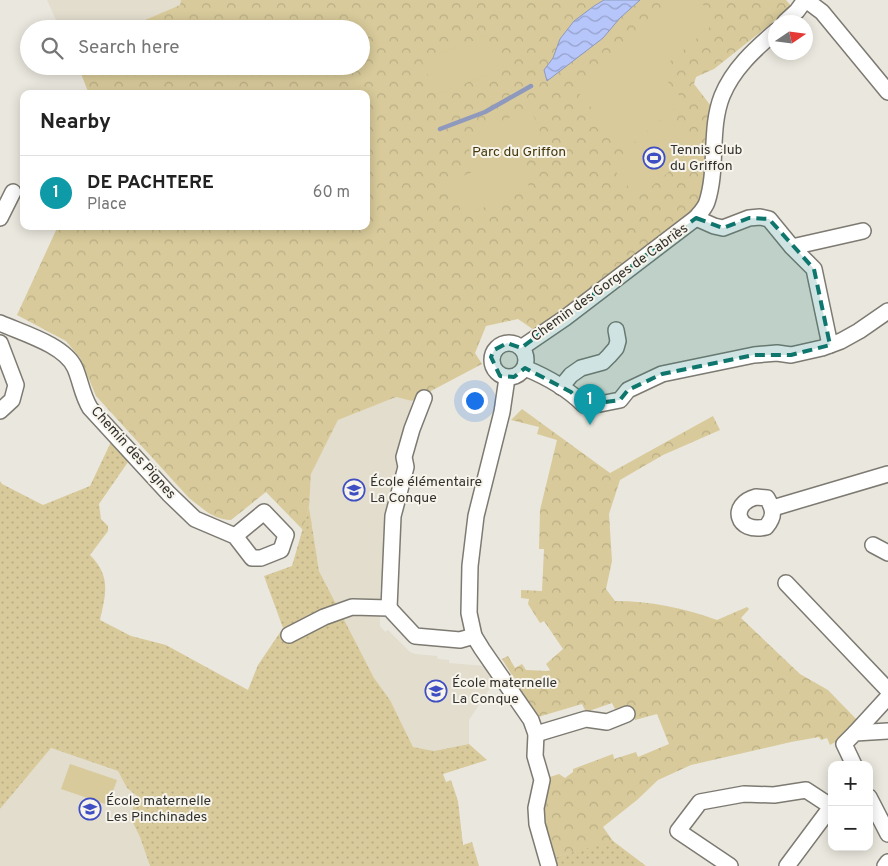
<!DOCTYPE html>
<html lang="en">
<head>
<meta charset="utf-8">
<style>
	:root { --surface:#fff; --page:#f2f2f2; --text:#222; --muted:#767676; --line:#e0e0e0; --accent:#7c3aed }
	body { margin:0; font-family:Overpass,sans-serif; background:var(--page); color:var(--text) }
	.controls { position:absolute; right:15px; bottom:15px; display:grid; overflow:hidden; border-radius:10px; box-shadow:0 2px 12px #0003 }
	.controls button { width:45px; height:45px; display:grid; place-items:center; padding:0; border:0; border-bottom:1px solid var(--line); background:var(--surface); color:var(--text); font:25px sans-serif }
	.compass { position:absolute; left:768px; top:15px; width:45px; height:45px; border-radius:50%; background:var(--surface); box-shadow:0 2px 12px #0003; rotate:77deg }
	.you { position:absolute; left:474px; top:400px; width:18px; height:18px; margin:-12px; border:4px solid #fff; border-radius:50%; background:#1a73e8; box-shadow:0 0 0 8px #1a73e833 }
	.badge { display:grid; place-items:center; width:32px; height:32px; border-radius:50%; background:var(--accent); color:#fff; font-size:16px; font-weight:700 }
	.pin { position:absolute; translate:-50% -41px; filter:drop-shadow(0 1px 2px #0008) }
	.pin::after { content:''; position:absolute; top:26px; width:18px; height:15px; background:inherit; clip-path:polygon(0 0,100% 0,50% 100%) }
	.list { margin:0; padding:0; list-style:none }
	h2 { display:flex; justify-content:space-between; align-items:center; height:65px; margin:0; padding:0 20px; font-size:21px }
	h2 small { font-size:16px; font-weight:400; color:var(--muted) }
	.list li { display:grid; grid-template-columns:32px 1fr auto; gap:15px; align-items:center; box-sizing:border-box; height:75px; padding:0 20px; border-top:1px solid var(--line) }
	.list b { display:block; font-size:19px; white-space:nowrap }
	.list p { margin:0; font-size:16px; white-space:nowrap; color:var(--muted) }
	.list em { font-size:16px; font-style:normal; color:var(--muted) }
	.icon { flex:none; width:28px; height:28px; fill:none; stroke:currentColor; stroke-width:2; stroke-linecap:round; stroke-linejoin:round }
	.map { position:relative; flex:none; width:888px; height:866px; overflow:hidden }
	.search { position:absolute; background:var(--surface); box-shadow:0 2px 12px #0003; left:20px; top:20px; width:350px; height:55px; display:flex; align-items:center; gap:12px; box-sizing:border-box; padding:0 18px; border-radius:28px; color:var(--muted); font-size:19px }
	.panel { position:absolute; background:var(--surface); box-shadow:0 2px 12px #0003; left:20px; top:90px; width:350px; height:140px; border-radius:10px }
	.map>svg:first-child { display:block }
</style>
</head>
<body>
<div class="map">
<svg width="888" height="866" viewBox="0 0 888 866">
	<defs>
		<pattern id="grass-dots" width="8" height="8" patternUnits="userSpaceOnUse" patternTransform="scale(1.25)"><rect width="8" height="8" fill="#d8ca9a"/><path d="M2 2h.1M6 6h.1" fill="none" stroke="#baae85" stroke-width="1.8" stroke-linecap="round"/></pattern>
		<pattern id="forest-crowns" width="20" height="18" patternUnits="userSpaceOnUse" patternTransform="scale(1.25)"><rect width="20" height="18" fill="#d8ca9a"/><path d="M2 6a3 3 0 1 1 6 0M12 15a3 3 0 1 1 6 0" fill="none" stroke="#baae85"/></pattern>
		<pattern id="water-waves" width="16" height="10" patternUnits="userSpaceOnUse" patternTransform="scale(1.25)"><rect width="16" height="10" fill="#b6c6fa"/><path d="M0 5q4-4 8 0t8 0" fill="none" stroke="#95a1cb"/></pattern>
	</defs>
	<rect width="100%" height="100%" fill="#eae7de"/>
	<g fill="#e2ddcd">
		<polygon points="47,0 181,0 180,5 124,29 60,29"/>
		<polygon points="396,397 412,401 397,471 402,473 387,589 380,588 380,601 337,607 319,571 309,507 311,474 338,420"/>
		<polygon points="351,612 380,614 380,626 385,632 388,630 410,652 415,654 437,656 438,659 449,660 449,663 485,666 494,682 469,720 469,744 434,751 413,747 390,700 374,678 342,616"/>
		<polygon points="51,748 118,771 127,788 137,796 130,817 140,837 150,866 0,866 0,809"/>
	</g>
	<g fill="url(#grass-dots)">
		<path d="M111 442 128 462 99 504 101 519 108 526V531L90 555C111 576 106 593 100 620L131 636 166 645 248 690 258 665 283 628 264 576 292 566 309 507 319 571 374 678 390 700 413 747 434 751 469 744 487 760 443 774 446 782 451 780 458 801 463 845 472 842 479 866H150L140 837 130 817 137 796 127 788 118 771 51 748 0 809V481L2 484 43 505 90 486Z"/>
		<polygon points="609,841 613,841 646,866 554,866 552,858"/>
	</g>
	<g fill="url(#forest-crowns)">
		<path d="M181 0H786L792 7 714 69 696 77 694 84 711 106 704 187 693 216 534 330 518 319 486 326 475 353 482 364 412 401 396 397 338 420 311 474 309 507 303 530 266 492 231 520C214 520 202 508 189 498L96 396 80 358 66 341 17 315 58 226H366V94H89L78 66H361V29H124L180 5Z"/>
		<path d="M522 409 610 473 713 416 720 430 663 455 620 480 609 514 612 561 606 589 615 601C649 601 685 608 717 620L747 607 749 609 741 618 800 674 828 690 859 722 853 732 830 745 827 738 821 740 819 737 791 742 691 765 658 780 637 800 603 827 613 841 552 858 542 819 547 778 559 774 565 778 573 772V769L613 754 614 759 636 752 638 757 669 744 657 714 635 720 628 705 615 709 612 703 586 712 582 704 538 717 502 659 508 656 515 668 522 664 526 670 548 671 550 670 546 664 563 649 544 621 540 623 528 604 529 599 521 598V590L542 591 544 549H539L540 510 557 440 537 434 539 427 511 420Z"/>
	</g>
	<g fill="#d8ca9a">
		<polygon points="680,0 699,0 717,21 659,71 683,100 627,149 576,90"/>
		<polygon points="487,35 501,69 436,95 422,61"/>
		<polygon points="531,109 545,144 517,155 530,189 463,216 449,182 477,170 464,136"/>
		<polygon points="670,117 697,148 638,198 612,167"/>
		<polygon points="70,764 117,780 108,805 61,789"/>
	</g>
	<polygon fill="url(#water-waves)" stroke="#8e99bd" points="604,0 640,0 620,18 603,38 547,81 544,70 553,58 560,39 574,21 594,6"/>
	<g fill="none" stroke-linecap="round" stroke-linejoin="round">
		<polyline stroke="#8e99bd" stroke-width="4.5" points="440,129 485,112 531,86"/>
		<g stroke="#7d7a72" stroke-width="18">
			<g id="minor">
				<polyline points="806,0 822,12 888,92"/>
				<polyline points="785,22 797,11 805,0"/>
				<polyline points="0,218 13,192"/>
				<polyline points="696,218 714,226 723,228 749,218 760,217 769,219 792,247 814,269 830,345"/>
				<polyline points="792,247 863,231"/>
				<path d="M0 323C22 333 65 345 75 368 81 382 82 395 90 408L169 494 195 519 235 536 252 558H261L281 550 286 535 264 512 235 536"/>
				<circle cx="509" cy="360" r="17"/>
				<polyline points="0,343 16,385 12,400 0,411"/>
				<path d="M521 348 565 318 696 218C700 213 705 208 707 202 718 168 709 129 722 96 733 69 754 50 776 31"/>
				<path d="M525 368C547 377 567 388 584 405L600 404 620 400 628 390 662 374 754 355 777 353 791 355 822 348 841 341 859 331 888 311"/>
				<polyline points="507,378 502,412 476,516 470,566 469,613 474,636 482,649 531,720 536,734 535,756 542,780 536,808 537,824 549,866"/>
				<polyline points="561,387 571,375 581,368 603,362 609,356 616,348 618,341 616,330"/>
				<path d="M756 497 767 498C774 510 775 516 766 527 736 534 729 504 756 497Z"/>
				<polyline points="773,508 888,474"/>
				<polyline points="873,545 888,553"/>
				<polyline points="786,583 888,690"/>
				<polyline points="389,608 393,516 406,467 404,457 412,429 424,398"/>
				<polyline points="289,635 324,617 352,607 389,608 415,636 460,640 474,636"/>
				<polyline points="855,733 888,697"/>
				<polyline points="536,734 586,719 607,722 627,714"/>
				<polyline points="854,765 844,744 855,733 888,731"/>
				<polyline points="869,797 888,834"/>
				<polyline points="730,866 678,831 700,802 744,794 774,795 806,790 832,807"/>
				<polyline points="787,866 831,807"/>
				<polyline points="885,866 888,862"/>
			</g>
		</g>
		<use href="#minor" stroke="#fff" stroke-width="15"/>
	</g>
	<path fill="#0f766e" fill-opacity="0.2" stroke="#0f766e" stroke-width="4" stroke-dasharray="10 6" stroke-linejoin="round" d="M696 218 723 228 749 218 769 219 814 269 830 345 791 355H754L662 374 628 390 620 400 584 405 571 392 525 368 514 377 500 376 491 357 494 350 507 343 521 348Z"/>
	<defs>
		<g id="stadium-ring" transform="scale(1.125)"><circle r="9.5" fill="#f7f4eb" stroke="#3f4fc3" stroke-width="1.5"/><path d="M0-5a6.5 5 0 1 0 0 10a6.5 5 0 1 0 0-10ZM-3.5-1.8h7v3.6h-7Z" fill="#3f4fc3"/></g>
		<g id="school-ring" transform="scale(1.125)"><circle r="9.5" fill="#f7f4eb" stroke="#3f4fc3" stroke-width="1.5"/><path d="M0-5L7-2L0 1L-7-2ZM-4 1L0 2.5L4 1V4Q0 6-4 4Z" fill="#3f4fc3"/></g>
	</defs>
	<g fill-rule="evenodd">
		<use href="#stadium-ring" x="654" y="158"/>
		<use href="#school-ring" x="354" y="490"/>
		<use href="#school-ring" x="436" y="691"/>
		<use href="#school-ring" x="90" y="809"/>
	</g>
	<g text-anchor="middle" dominant-baseline="central" stroke-width="4" stroke-linejoin="round" paint-order="stroke">
		<g font-size="14" fill="#32312e" stroke="#f7f4eb" text-anchor="start">
			<text x="670" y="150">Tennis Club<tspan x="670" dy="16">du Griffon</tspan></text>
			<text x="370" y="482">École élémentaire<tspan x="370" dy="16">La Conque</tspan></text>
			<text x="452" y="683">École maternelle<tspan x="452" dy="16">La Conque</tspan></text>
			<text x="106" y="801">École maternelle<tspan x="106" dy="16">Les Pinchinades</tspan></text>
		</g>
		<g font-size="14" fill="#45390c" stroke="#f7f4eb">
			<text x="519" y="152">Parc du Griffon</text>
		</g>
		<g font-size="14" fill="#32312e" stroke="#f7f4eb">
			<text transform="translate(610 283) rotate(-36)">Chemin des Gorges de Cabriès</text>
			<text transform="translate(133 453) rotate(48)">Chemin des Pignes</text>
		</g>
	</g>
</svg>
<div class="controls">
<button>+</button>
<button>−</button>
</div>
<svg class="compass" viewBox="-18 -18 36 36"><path d="M0-13l5 13h-10z" fill="#e53935"/><path d="M0 13l5-13h-10z" fill="#767676"/></svg>
<div class="you"></div>
<div class="pin badge" style="left:590px;top:425px;background:#0f9aa8">1</div>
<div class="search"><svg class="icon" aria-label="search" viewBox="0 0 24 24"><circle cx="10" cy="10" r="6"/><path d="M15 15l6 6"/></svg>Search here</div>
<section class="panel">
<h2>Nearby<small></small></h2>
<ul class="list">
<li><span class="badge" style="background:#0f9aa8">1</span><div><b>DE PACHTERE</b><p>Place</p></div><em>60 m</em></li>
</ul>
</section>
</div>
</body>
</html>
